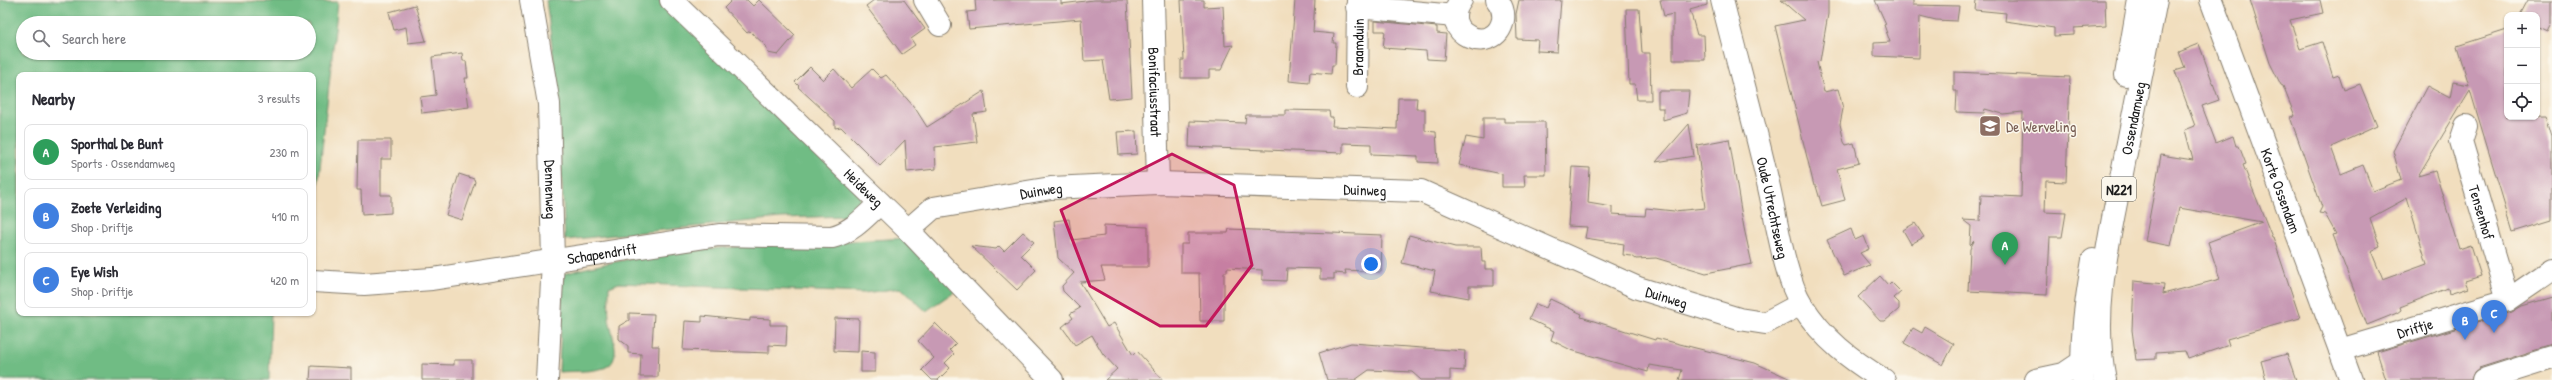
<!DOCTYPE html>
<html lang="en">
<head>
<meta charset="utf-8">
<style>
	:root { --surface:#fff; --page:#f2f2f3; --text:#2b2b33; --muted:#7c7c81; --line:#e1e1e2; --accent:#d93025 }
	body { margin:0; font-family:"Patrick Hand",sans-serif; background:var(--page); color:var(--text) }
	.controls { position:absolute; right:12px; top:12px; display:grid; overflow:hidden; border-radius:8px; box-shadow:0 1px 3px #0004 }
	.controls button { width:36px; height:36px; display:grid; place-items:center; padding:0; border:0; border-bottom:1px solid var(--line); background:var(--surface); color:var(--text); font:20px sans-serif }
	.you { position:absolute; left:1371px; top:264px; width:14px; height:14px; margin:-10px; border:3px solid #fff; border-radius:50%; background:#1a73e8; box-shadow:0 0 0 6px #1a73e833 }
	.badge { display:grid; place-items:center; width:26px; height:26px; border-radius:50%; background:var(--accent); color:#fff; font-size:13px; font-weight:700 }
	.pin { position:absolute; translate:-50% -33px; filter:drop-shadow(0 1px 2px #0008) }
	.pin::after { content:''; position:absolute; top:21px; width:14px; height:12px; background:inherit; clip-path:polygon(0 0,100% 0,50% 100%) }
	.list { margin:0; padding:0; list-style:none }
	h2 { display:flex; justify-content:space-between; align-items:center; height:52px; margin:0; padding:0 16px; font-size:17px }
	h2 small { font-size:13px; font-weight:400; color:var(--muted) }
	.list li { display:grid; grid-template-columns:26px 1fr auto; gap:12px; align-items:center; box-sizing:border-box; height:56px; margin:0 8px 8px; padding:0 8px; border:1px solid var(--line); border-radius:8px }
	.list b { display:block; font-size:15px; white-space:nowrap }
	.list p { margin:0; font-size:13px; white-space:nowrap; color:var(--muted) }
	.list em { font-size:13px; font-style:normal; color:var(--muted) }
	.icon { flex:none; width:22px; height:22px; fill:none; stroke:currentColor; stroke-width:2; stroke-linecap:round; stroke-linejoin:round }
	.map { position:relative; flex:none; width:2552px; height:380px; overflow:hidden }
	.search { position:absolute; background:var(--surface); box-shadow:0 1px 3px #0004; left:16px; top:16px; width:300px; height:44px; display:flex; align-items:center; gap:10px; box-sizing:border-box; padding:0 14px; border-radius:22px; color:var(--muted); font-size:15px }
	.panel { position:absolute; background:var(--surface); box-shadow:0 1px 3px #0004; left:16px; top:72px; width:300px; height:244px; border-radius:8px }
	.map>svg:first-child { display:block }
</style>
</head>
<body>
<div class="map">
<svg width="2552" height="380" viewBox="0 0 2552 380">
	<rect width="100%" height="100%" fill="#fbf7ec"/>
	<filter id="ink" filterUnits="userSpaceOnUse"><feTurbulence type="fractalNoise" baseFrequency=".025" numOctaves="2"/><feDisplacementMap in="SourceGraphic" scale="8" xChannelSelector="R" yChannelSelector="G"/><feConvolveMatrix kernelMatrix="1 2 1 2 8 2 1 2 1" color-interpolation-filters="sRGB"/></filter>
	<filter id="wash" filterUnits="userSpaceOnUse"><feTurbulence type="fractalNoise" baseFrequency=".012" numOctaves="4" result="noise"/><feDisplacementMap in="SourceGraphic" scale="16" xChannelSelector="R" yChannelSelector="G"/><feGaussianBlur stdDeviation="0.9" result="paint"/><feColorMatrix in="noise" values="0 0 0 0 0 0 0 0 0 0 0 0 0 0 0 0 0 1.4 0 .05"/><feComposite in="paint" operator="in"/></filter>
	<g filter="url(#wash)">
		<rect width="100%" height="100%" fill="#f1debe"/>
		<g fill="#70bc84" stroke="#466c50" fill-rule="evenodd">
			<path d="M0 0 338 2 313 232V75H19V313H271L269 380H0ZM23 23H309V53H23Z"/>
			<polygon points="546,0 665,0 862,192 858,207 848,216 781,218 565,240 557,84"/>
			<path d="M908 238 958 289 926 311 901 288 864 293 619 283 609 287C609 298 608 308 609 318 611 335 626 364 600 369 587 372 572 371 559 372L563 274C674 243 793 245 908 238Z"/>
		</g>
		<g id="blocks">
			<g fill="#c799b4" fill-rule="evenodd">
				<polygon points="732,0 747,0 753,6 759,0 795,35 778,55 768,53 766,46 750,31 747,33 724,8"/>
				<polygon points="874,0 904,0 925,29 911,39 915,45 902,54 866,6"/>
				<polygon points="975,0 1061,0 1061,4 1094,0 1127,0 1132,97 1109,99 1103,60 1084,61 1081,19 969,29 967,12 976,11"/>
				<polygon points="1181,0 1204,0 1204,7 1223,6 1225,46 1233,45 1221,70 1209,70 1209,78 1181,78 1181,60 1184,60"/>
				<polygon points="1295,0 1315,0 1313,32 1334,34 1333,43 1336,43 1335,65 1332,65 1331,74 1310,72 1309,83 1289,81"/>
				<polygon points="1519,0 1561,0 1557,52 1537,51 1538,40 1517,39 1516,14"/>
				<polygon points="1660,0 1707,0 1707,5 1690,10 1697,35 1704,35 1705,60 1673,60 1673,14 1664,16"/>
				<polygon points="1781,0 1828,0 1828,14 1820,61 1817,62 1824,92 1838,89 1840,96 1843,109 1840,124 1844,142 1846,145 1854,143 1859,163 1837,169 1845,200 1822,206 1816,186 1814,186 1775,26 1804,20"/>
				<polygon points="1875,0 1913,0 1913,5 1959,6 1957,21 1936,20 1920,16 1919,58 1874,56 1874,43 1890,42 1884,25 1886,24"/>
				<polygon points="1976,0 2105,0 2106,26 2074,28 2074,35 2054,36 2054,28 2005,21 2006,13 1975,10"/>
				<path d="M2250 0H2320L2323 13 2290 20 2300 49 2322 42 2333 77 2339 75 2344 90 2360 84 2377 126 2331 147 2341 174 2363 165 2373 191 2401 180 2393 151 2427 86 2450 98 2453 82 2469 85 2457 46 2507 30V117L2546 116 2552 136V220L2513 232 2470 90 2418 176 2435 171 2459 249 2471 245 2481 276 2465 281 2468 288 2449 294 2448 288 2400 307 2401 310 2397 313 2367 325 2333 235 2336 234 2325 214 2319 213 2322 207 2290 117 2295 116 2283 86 2281 85 2270 63ZM2407 198 2427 264 2383 280 2371 251 2380 247 2370 218Z"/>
				<polygon points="2528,0 2552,0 2552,23 2548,31 2537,26 2537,15 2520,15"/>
				<polygon points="415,5 426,41 408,43 406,27 394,30 389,12"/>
				<polygon points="1626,9 1639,9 1642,53 1650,53 1651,100 1637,100 1635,84 1629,84"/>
				<polygon points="1375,21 1437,27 1437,33 1446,34 1444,60 1427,59 1426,51 1383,48 1385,31 1375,31"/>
				<polygon points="2199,44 2219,100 2202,106 2216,143 2233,136 2236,146 2239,146 2246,164 2243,165 2272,237 2273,237 2300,318 2227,339 2229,345 2188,359 2185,351 2156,353 2156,359 2136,360 2132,330 2134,281 2164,284 2163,294 2220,279 2208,242 2262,222 2179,208 2171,246 2145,241 2161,155 2193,160 2185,130 2195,126 2175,71 2185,68 2179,52"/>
				<polygon points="462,53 463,61 466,61 468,78 465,78 469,107 422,113 420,97 436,95 432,57"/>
				<polygon points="810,67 823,80 834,69 851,88 872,69 881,78 886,75 915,108 927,127 984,91 987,112 973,114 977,142 935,147 936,169 907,172 905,140 880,166 841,127 835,128 835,121 798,87 799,86 795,82"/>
				<polygon points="1954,72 2070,77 2066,182 2046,181 2045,212 2066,213 2062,237 2050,237 2047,295 1968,291 1970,249 1974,241 1970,245 1971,226 1963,220 1980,221 1981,195 2021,197 2023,112 2003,114 1985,109 1984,113 1956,112 1957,91 1954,91"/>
				<polygon points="1658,91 1689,91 1687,113 1663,120 1663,108 1658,108"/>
				<polygon points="1398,98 1417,98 1416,109 1425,109 1425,131 1436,132 1438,163 1418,162 1418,156 1371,154 1371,144 1343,143 1343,153 1189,147 1190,121 1245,123 1246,115 1286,115 1286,110 1329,111 1330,117 1333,117 1332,126 1397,129"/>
				<polygon points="1483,118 1504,118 1504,122 1545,122 1546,175 1524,175 1525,187 1502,187 1502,174 1459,165 1466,137 1483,140"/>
				<polygon points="1689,124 1694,156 1656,162"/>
				<polygon points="1136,131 1137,154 1119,155 1117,132"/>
				<polygon points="1729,139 1744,228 1752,264 1706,273 1656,258 1636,259 1632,256 1623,255 1624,244 1585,238 1587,227 1568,226 1572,167 1590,168 1588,203 1612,207 1612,214 1645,216 1646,208 1674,211 1705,208 1697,145"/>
				<polygon points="358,140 391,140 391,159 381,159 381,195 391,195 391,213 362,215 361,190 357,190"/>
				<polygon points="459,174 474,179 475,182 462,220 446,215"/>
				<polygon points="1069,219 1072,240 1104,236 1104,225 1148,227 1148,267 1101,267 1105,280 1080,282 1107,327 1114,323 1133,355 1137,351 1163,380 1105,380 1117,369 1103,354 1092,335 1075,345 1062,327 1073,318 1070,314 1080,308 1063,291 1062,286 1074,273 1058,258 1054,221"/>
				<polygon points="1915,223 1924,237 1911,244 1903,230"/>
				<polygon points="1229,229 1382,235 1381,272 1345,270 1346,274 1334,273 1334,279 1320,279 1320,269 1287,268 1286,281 1262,280 1262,270 1227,268 1227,272 1224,272 1224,321 1200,321 1199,273 1181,273 1181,244 1188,244 1188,233 1228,233"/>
				<polygon points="1851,229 1855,240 1864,236 1869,249 1860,253 1870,265 1844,276 1827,240"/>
				<polygon points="1023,232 1034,242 1021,255 1036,270 1017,290 971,246 996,249 999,246 1004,251"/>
				<polygon points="1409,235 1455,247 1481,247 1482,262 1485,262 1485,269 1494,269 1494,286 1469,286 1469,298 1431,291 1435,271 1402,263"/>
				<polygon points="1880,276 1888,285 1891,282 1901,292 1894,298 1899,303 1899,309 1885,321 1880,321 1858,297"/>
				<polygon points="2552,297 2552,345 2479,368 2474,372 2471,380 2386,380 2377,352 2512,312 2522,306"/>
				<polygon points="1550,299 1582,314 1581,317 1655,340 1656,338 1755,363 1793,380 1679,380 1682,370 1649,365 1648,372 1571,350 1551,340 1554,331 1529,319 1536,304 1546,308"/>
				<polygon points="629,313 654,314 652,346 659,346 658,377 640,377 641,354 628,353 628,346 619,339 619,326 629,320"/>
				<polygon points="702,316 750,321 750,318 770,319 770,325 787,325 786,346 769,345 769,353 683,350 685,321 702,322"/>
				<polygon points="835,318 859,319 858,352 834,351"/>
				<polygon points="935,323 956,344 950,350 954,354 945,363 950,368 938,380 932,380 922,370 934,358 918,341"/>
				<polygon points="1925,327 1954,344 1943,365 1904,343 1913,328 1922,333"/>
				<polygon points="1351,343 1465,351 1464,371 1450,370 1450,380 1421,380 1412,372 1369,370 1355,380 1327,380 1319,353"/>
				<polygon points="861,351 875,352 875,372 861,372"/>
				<polygon points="2287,354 2296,380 2266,380 2261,361"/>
				<polygon points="454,360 472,360 472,380 422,380 422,364 454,365"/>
				<polygon points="311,366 351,368 351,380 310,380"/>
			</g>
		</g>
	</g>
	<g filter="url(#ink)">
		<use href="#blocks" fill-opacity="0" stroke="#867d6d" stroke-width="1"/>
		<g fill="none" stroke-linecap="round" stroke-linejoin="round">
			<g stroke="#867d6d" stroke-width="24">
				<g id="minor">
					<path id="s1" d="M531 0 549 104 553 260 547 380"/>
					<path id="s2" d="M671 0 908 230 1052 380"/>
					<polyline points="925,0 940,25"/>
					<path id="s3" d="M1153 0 1158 183"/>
					<path d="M1461 0C1436 34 1495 58 1503 20 1504 13 1502 6 1497 0"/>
					<path id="s4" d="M1722 0C1737 61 1754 121 1768 183 1776 216 1784 277 1802 305 1823 339 1851 360 1884 380"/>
					<path id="s5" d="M2211 0 2351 380"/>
					<polyline points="1357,7 1455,16"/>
					<path id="s6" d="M1357 87 1358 0"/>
					<path id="s7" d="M2466 126 2461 141 2508 300"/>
					<path id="s8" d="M908 230 933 208 1051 188 1158 183 1421 191 1638 288 1739 319 1765 323 1801 304"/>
					<path id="s9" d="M313 281 364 284 432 279 719 235 832 237C852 232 865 217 880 203"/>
					<path id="s10" d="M2340 350 2508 300 2552 270"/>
					<polyline points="2036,380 2064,374 2082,362"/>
					<polyline points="2483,380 2552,358"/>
				</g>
			</g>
			<g stroke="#867d6d" stroke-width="24">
				<g id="major">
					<polyline points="2126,75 2139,0"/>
					<path d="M2083 380C2080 339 2086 301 2093 260"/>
					<path id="s11" d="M2105 380C2091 312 2109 239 2122 173 2133 115 2145 58 2156 0"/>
				</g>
			</g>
			<use href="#minor" stroke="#fff" stroke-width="22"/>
			<use href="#major" stroke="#fff" stroke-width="22"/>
		</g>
	</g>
	<path fill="#c2185b" fill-opacity="0.2" stroke="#c2185b" stroke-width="3" stroke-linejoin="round" d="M1172 154 1234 185 1252 265 1206 326H1160L1090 286 1061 210Z"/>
	<defs>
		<g id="school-square" transform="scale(1.15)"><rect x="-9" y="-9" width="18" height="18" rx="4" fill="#8d6e63" stroke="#fbf7ec"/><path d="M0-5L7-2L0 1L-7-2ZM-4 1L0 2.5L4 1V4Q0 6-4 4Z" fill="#fff"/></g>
	</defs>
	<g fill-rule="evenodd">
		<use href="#school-square" x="1990" y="126"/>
	</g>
	<g text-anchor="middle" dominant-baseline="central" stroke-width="3" stroke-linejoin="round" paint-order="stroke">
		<rect fill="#fbf7ec" stroke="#5f5e5a" stroke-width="1" x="2102" y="177" width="34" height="24" rx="3"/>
		<g font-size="14" font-weight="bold" fill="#1c1c1c">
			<text x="2119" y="189">N221</text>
		</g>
		<g font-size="15" fill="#1c1c1c" stroke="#fbf7ec">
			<text stroke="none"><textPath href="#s6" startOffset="40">Braamduin</textPath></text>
			<text stroke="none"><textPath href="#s3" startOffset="92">Bonifaciusstraat</textPath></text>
			<text stroke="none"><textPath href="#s11" startOffset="265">Ossendamweg</textPath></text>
			<text stroke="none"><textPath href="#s2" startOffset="269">Heideweg</textPath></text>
			<text stroke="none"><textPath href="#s1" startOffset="191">Dennenweg</textPath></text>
			<text stroke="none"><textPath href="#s8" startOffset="467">Duinweg</textPath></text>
			<text stroke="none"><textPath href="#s5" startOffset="203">Korte Ossendam</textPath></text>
			<text stroke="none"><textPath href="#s8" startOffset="143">Duinweg</textPath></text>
			<text stroke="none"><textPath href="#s4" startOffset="214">Oude Utrechtseweg</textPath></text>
			<text stroke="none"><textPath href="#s7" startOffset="90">Tensenhof</textPath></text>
			<text stroke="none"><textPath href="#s9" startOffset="291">Schapendrift</textPath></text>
			<text stroke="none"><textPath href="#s8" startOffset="791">Duinweg</textPath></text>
			<text stroke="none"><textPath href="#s10" startOffset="78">Driftje</textPath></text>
		</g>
		<g font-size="15" fill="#785e54" stroke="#fbf7ec" text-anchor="start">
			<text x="2006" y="126">De Werveling</text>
		</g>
	</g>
</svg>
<div class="controls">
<button>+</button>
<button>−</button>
<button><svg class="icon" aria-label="locate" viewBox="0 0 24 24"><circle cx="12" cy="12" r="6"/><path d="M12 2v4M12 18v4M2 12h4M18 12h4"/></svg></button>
</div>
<div class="you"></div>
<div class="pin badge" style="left:2005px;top:265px;background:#2e9e5b">A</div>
<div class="pin badge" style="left:2465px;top:340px;background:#3f7fe0">B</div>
<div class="pin badge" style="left:2494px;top:333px;background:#3f7fe0">C</div>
<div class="search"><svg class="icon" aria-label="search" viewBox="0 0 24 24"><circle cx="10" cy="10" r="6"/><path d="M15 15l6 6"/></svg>Search here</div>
<section class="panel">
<h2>Nearby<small>3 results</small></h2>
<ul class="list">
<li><span class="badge" style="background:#2e9e5b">A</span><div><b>Sporthal De Bunt</b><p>Sports · Ossendamweg</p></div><em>230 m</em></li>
<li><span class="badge" style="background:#3f7fe0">B</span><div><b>Zoete Verleiding</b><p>Shop · Driftje</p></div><em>410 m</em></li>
<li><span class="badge" style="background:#3f7fe0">C</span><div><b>Eye Wish</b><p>Shop · Driftje</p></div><em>420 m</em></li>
</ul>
</section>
</div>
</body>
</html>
